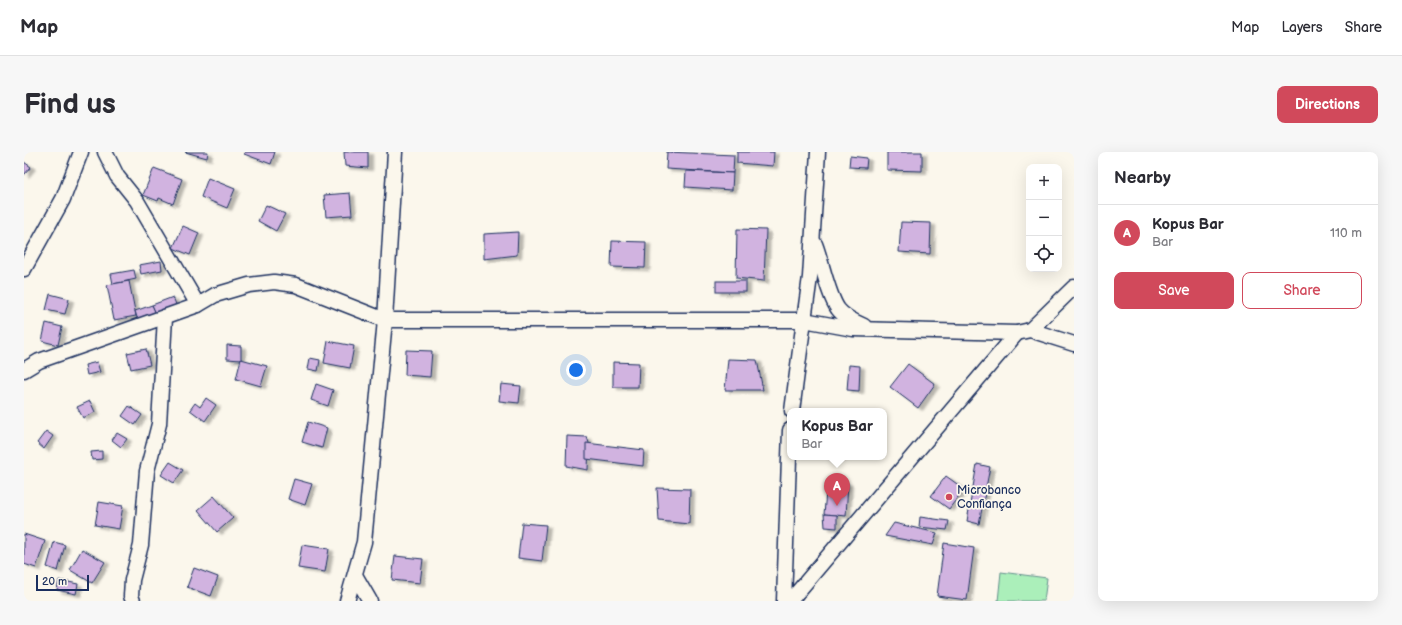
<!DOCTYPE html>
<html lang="en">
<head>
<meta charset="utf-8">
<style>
	:root { --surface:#fff; --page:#f7f7f7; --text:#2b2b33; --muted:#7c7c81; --line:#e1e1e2; --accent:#d1495b }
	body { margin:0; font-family:"Balsamiq Sans",sans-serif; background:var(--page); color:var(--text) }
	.controls { position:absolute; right:12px; top:12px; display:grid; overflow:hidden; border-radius:8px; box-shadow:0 4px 16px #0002 }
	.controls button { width:36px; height:36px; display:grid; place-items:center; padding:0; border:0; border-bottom:1px solid var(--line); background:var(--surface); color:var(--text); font:20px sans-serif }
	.scale { position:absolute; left:12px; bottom:10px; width:53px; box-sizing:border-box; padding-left:4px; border:2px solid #1b2f5e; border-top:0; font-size:11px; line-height:14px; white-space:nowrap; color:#1b2f5e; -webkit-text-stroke:3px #fbf7ec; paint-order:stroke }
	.you { position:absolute; left:552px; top:218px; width:14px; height:14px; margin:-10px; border:3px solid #fff; border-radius:50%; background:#1a73e8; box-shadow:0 0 0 6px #1a73e833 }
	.badge { display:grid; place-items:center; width:26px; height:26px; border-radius:50%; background:var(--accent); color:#fff; font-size:13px; font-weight:700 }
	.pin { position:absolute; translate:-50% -33px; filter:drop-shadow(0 1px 2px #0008) }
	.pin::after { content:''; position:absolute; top:21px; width:14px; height:12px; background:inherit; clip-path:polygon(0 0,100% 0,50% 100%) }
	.popup { position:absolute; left:763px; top:256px; width:100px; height:52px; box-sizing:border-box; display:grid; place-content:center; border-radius:8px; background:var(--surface); filter:drop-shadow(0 1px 3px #0005); font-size:13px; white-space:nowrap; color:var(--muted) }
	.popup b { font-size:15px; color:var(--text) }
	.popup::after { content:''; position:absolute; left:50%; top:100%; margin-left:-8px; border:8px solid transparent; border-top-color:var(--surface) }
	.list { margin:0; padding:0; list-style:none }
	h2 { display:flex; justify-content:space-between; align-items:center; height:52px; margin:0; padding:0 16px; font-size:17px }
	h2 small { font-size:13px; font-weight:400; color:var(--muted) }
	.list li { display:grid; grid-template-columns:26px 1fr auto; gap:12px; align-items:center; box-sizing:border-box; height:56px; padding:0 16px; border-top:1px solid var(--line) }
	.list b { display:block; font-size:15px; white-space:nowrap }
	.list p { margin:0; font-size:13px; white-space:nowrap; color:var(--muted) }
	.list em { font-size:13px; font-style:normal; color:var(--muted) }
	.actions { display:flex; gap:8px; padding:12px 16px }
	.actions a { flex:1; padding:9px 0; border:1px solid var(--accent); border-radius:8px; text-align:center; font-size:14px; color:var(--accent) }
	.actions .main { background:var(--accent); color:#fff }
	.icon { flex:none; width:22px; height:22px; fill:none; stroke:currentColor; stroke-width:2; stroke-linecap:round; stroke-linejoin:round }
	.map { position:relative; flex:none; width:1050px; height:449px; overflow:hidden; border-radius:8px }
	header { display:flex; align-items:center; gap:24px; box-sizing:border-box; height:56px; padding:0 20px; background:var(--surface); border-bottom:1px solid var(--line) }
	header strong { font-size:19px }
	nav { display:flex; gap:22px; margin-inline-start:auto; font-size:14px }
	.intro { display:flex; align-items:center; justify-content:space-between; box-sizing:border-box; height:96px; padding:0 24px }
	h1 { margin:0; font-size:28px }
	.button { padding:10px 18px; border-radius:8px; background:var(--accent); color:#fff; font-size:14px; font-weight:700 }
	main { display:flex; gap:24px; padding:0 24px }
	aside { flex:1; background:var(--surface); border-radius:8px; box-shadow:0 4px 16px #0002 }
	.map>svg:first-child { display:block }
</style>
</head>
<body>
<header>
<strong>Map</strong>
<nav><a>Map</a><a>Layers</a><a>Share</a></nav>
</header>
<div class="intro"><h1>Find us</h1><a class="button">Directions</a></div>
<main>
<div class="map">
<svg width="1050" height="449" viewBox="0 0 1050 449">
	<defs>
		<filter id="shadow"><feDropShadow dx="4.5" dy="2.5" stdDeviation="1" flood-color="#0004"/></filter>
	</defs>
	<rect width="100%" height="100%" fill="#fbf7ec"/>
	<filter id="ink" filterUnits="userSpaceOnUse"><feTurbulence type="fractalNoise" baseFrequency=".025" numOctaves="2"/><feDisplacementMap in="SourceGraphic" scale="8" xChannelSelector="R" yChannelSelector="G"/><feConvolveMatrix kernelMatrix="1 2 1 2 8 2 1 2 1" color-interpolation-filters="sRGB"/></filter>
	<g filter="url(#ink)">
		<polygon fill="#abefba" stroke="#638f8c" points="977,420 1023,426 1020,449 974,449"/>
		<g fill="#d1b3e0" stroke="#1b2f5e" filter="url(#shadow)">
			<polygon points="161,0 184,0 183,6"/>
			<polygon points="221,0 251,0 247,12 220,2"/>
			<polygon points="320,0 344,0 344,16 321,14"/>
			<polygon points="643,0 710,3 709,21 642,17"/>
			<polygon points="713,0 750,0 749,14 713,11"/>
			<polygon points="863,0 898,0 898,19 863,18"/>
			<polygon points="826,4 843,6 842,16 825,15"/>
			<polygon points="0,10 7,15 0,23"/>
			<polygon points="130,16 158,27 149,52 135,46 134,49 119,43"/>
			<polygon points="662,19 709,21 708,38 661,35"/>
			<polygon points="184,26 211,37 203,56 177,45"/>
			<polygon points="326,41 328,63 302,65 300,43"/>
			<polygon points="242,53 261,62 252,79 234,69"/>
			<polygon points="877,70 907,71 906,102 875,100"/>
			<polygon points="159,74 175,81 166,103 149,96"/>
			<polygon points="713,77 742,78 740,129 712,126"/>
			<polygon points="494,80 493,103 460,107 460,82"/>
			<polygon points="588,89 622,90 621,116 587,115"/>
			<polygon points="137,109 138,118 117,122 115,113"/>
			<polygon points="110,118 112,127 89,132 87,122"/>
			<polygon points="105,129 112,164 90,168 83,133"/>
			<rect x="692" y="129" width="30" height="11"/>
			<polygon points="26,142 45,147 41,162 22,158"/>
			<polygon points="149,145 153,155 132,162 128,153"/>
			<polygon points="128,153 132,162 114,169 111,159"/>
			<polygon points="22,171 38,175 34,193 18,189"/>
			<polygon points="304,189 330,194 326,216 300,211"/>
			<polygon points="203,193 217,194 217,208 203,207"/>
			<polygon points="122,197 126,213 107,217 103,201"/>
			<polygon points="382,198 408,199 406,225 381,223"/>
			<polygon points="286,206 296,208 294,219 284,217"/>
			<polygon points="217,207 243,214 237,234 212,227"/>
			<polygon points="704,207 733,208 739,238 701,238"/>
			<polygon points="73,210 76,220 63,223 61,213"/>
			<polygon points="589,210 615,211 614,235 589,235"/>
			<polygon points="884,212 911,232 894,256 866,235"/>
			<polygon points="825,213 836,214 835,239 823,238"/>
			<polygon points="292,232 309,238 304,254 287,248"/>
			<polygon points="477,232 497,234 495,251 475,249"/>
			<polygon points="182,246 192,253 181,269 166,258 171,251 176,255"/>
			<polygon points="66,249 71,260 59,266 53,255"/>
			<polygon points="105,254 118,263 111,273 98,264"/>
			<polygon points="284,270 303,276 298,296 278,290"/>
			<polygon points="22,279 29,284 20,297 13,291"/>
			<polygon points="93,281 103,287 97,295 88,288"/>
			<polygon points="543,284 563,285 565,291 564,318 542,314"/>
			<polygon points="562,291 620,298 619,314 562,307"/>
			<polygon points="78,299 78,307 68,308 67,300"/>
			<polygon points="146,310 159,318 150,331 137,323"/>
			<polygon points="953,312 966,315 955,372 943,369"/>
			<polygon points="922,324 940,337 925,357 907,344"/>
			<polygon points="270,327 288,332 281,353 264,347"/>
			<polygon points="803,329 824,331 822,364 800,362"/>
			<polygon points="633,336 666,337 665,372 635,369"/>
			<polygon points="190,344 209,366 193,380 174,358"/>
			<polygon points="75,350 99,354 95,377 71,373"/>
			<polygon points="800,362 813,363 813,376 801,375"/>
			<polygon points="896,365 925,369 923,378 895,375"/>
			<polygon points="498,371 522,373 518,409 494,406"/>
			<polygon points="870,371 913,381 909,393 861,384"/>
			<polygon points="0,382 21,389 12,416 0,412"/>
			<polygon points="30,390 41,393 34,419 23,415"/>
			<polygon points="920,391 950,396 943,448 913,444"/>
			<polygon points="278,393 305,397 301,420 274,416"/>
			<polygon points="58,397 81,410 68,431 46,418"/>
			<polygon points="371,404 399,407 396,431 368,428"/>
			<polygon points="170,416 194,425 187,444 163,435"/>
			<polygon points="35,428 54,432 52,442 33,438"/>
		</g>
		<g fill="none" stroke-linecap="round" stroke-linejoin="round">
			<g stroke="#1b2f5e" stroke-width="17">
				<g id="minor">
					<polyline points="81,0 93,24 113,49 174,153"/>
					<polyline points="794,0 786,125 780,168 829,177 993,181 1006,178 1050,192"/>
					<path d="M791 92C798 110 804 143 814 157 820 165 831 170 840 174"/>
					<polyline points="0,117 39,47 57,0"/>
					<polyline points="1006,178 1050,135"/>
					<polyline points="0,218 15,209 174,153 191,143 225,133 250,130 272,133 361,168 780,168 768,259"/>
					<polyline points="331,423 346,449"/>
					<polyline points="109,449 107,444 108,428 117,393 123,319 135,272 141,165"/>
					<polyline points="323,449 340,390 361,168 371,0"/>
					<polyline points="760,449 766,278"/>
					<polyline points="766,449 993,181"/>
				</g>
			</g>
			<use href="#minor" stroke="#fbf7ec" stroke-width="14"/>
		</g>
	</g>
	<circle fill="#d1495b" stroke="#fbf7ec" stroke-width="1.5" cx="925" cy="345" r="4"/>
	<g text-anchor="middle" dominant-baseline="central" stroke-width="3.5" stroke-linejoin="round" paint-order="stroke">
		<g font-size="12" fill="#1b2f5e" stroke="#fbf7ec" text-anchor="start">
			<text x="933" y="338">Microbanco<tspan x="933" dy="14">Confiança</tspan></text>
		</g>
	</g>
</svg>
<div class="controls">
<button>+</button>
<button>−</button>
<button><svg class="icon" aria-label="locate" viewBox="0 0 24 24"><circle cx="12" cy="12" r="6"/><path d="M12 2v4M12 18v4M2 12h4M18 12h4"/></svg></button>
</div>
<div class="scale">20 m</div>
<div class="you"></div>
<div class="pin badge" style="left:813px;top:354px">A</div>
<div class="popup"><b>Kopus Bar</b>Bar</div>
</div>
<aside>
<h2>Nearby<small></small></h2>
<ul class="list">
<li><span class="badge">A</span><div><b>Kopus Bar</b><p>Bar</p></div><em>110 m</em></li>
</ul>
<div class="actions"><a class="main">Save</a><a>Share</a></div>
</aside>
</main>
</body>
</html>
